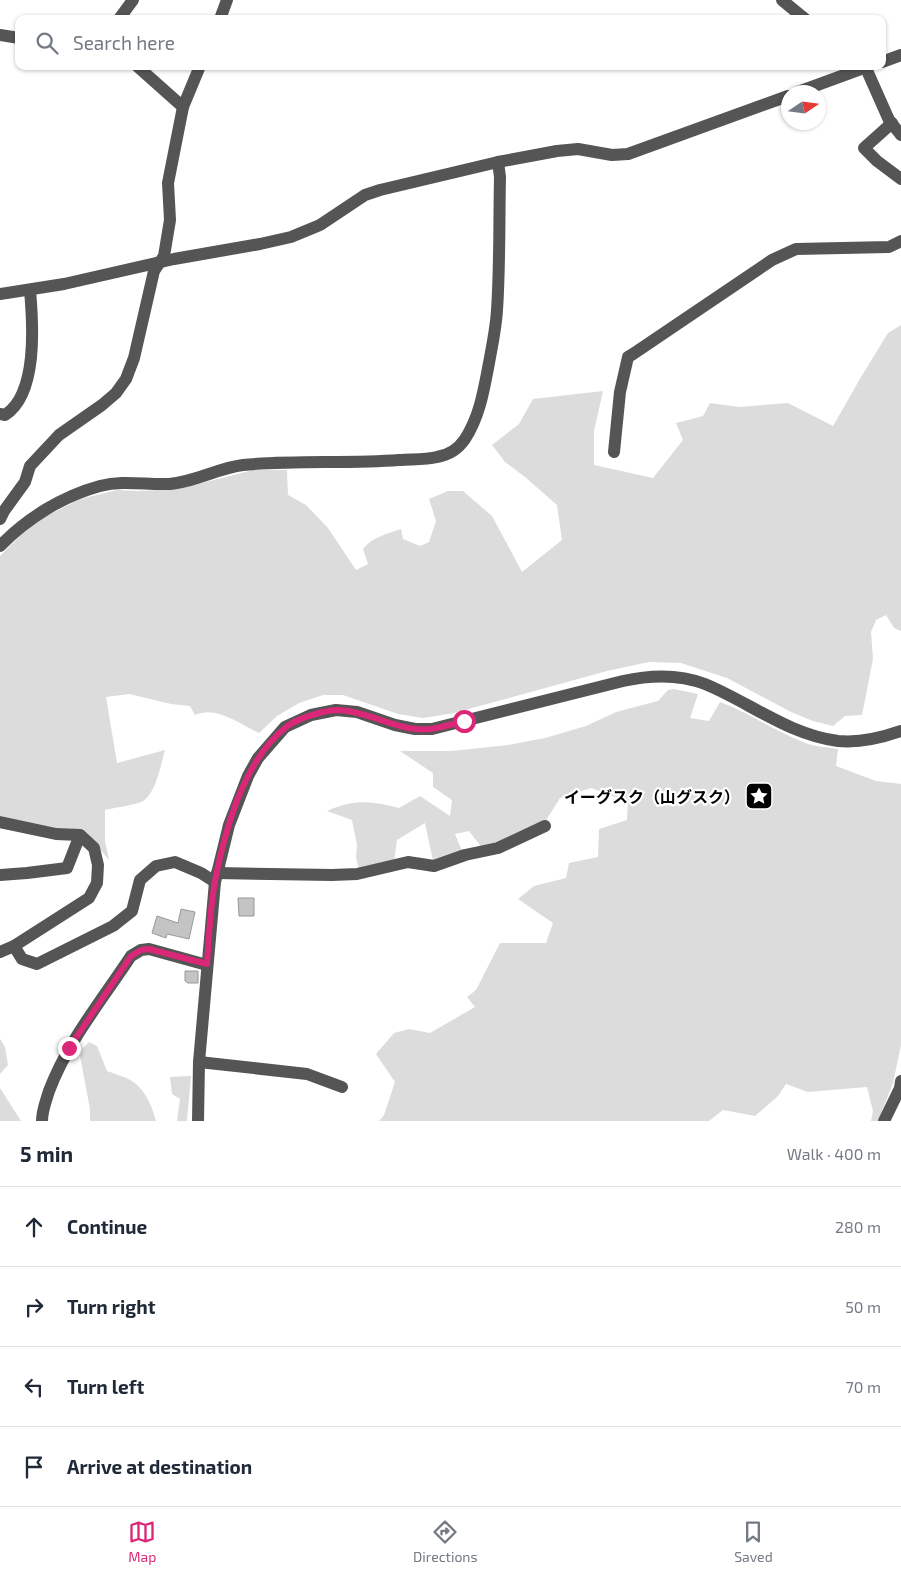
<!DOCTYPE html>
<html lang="en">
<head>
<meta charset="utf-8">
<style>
	:root { --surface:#fff; --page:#f6f6f7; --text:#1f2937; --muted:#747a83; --line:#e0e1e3; --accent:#db2777 }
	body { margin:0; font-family:"Exo 2","Noto Sans JP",sans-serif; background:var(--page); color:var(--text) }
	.compass { position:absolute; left:781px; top:85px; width:45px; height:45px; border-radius:50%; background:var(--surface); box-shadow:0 1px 4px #0004; rotate:77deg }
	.stop { position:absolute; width:15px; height:15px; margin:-11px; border:4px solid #db2777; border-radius:50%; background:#fff }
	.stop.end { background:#db2777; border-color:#fff; box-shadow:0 1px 5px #0008 }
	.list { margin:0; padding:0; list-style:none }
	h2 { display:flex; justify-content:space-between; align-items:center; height:65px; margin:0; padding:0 20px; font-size:21px }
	h2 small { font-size:16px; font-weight:400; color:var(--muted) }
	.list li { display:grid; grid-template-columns:32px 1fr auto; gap:15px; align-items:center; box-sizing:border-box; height:80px; padding:0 20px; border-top:1px solid var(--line) }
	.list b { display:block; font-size:19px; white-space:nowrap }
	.list em { font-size:16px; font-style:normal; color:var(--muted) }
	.icon { flex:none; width:28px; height:28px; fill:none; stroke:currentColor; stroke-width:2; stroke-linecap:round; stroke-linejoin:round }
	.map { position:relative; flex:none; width:901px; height:1121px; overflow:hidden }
	.search { position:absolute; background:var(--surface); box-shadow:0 1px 4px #0004; left:15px; right:15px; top:15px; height:55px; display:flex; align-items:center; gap:12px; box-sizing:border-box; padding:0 18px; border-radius:10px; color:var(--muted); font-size:19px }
	.sheet { height:385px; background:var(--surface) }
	nav { display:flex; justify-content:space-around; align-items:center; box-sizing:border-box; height:70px; border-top:1px solid var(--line); background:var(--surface); font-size:14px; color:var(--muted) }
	nav a { display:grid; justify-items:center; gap:2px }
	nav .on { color:var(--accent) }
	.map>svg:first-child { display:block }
</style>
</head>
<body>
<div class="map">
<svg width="901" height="1121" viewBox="0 0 901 1121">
	<rect width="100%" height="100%" fill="#fff"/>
	<g fill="#dcdcdc">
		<path d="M901 325V631L894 628 886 615 876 620 871 632 873 659 862 715 845 716 833 726 813 721 791 712 727 678 681 663 649 662 607 671 454 713 423 718 398 714 343 695H323L299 703 277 716 259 733C240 724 216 705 195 715L190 706 171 704 129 694 106 697 117 763 165 750C161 764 156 793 143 801 136 805 113 808 105 810V841L109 860 83 829H52L0 816V556L33 523 80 499 117 490 138 491 179 489 253 470H287L288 495 306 505 328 528 356 570 368 564 363 549C372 537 387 534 401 529L403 539 420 546 429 542 436 521 429 499 448 491H463L492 516 522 572 562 540 557 505 525 477 505 462 492 445 519 424 533 399 603 391 594 431V465L653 478 683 440 676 423 703 416 710 403 739 407 788 403 833 426 861 377 888 333Z"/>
		<path d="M674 689 698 694 690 718 709 721 720 702C750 713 777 733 808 744 817 747 828 747 838 749L836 766 876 781 901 784V1045L893 1083 878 1121H871L873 1111 867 1087 808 1092 786 1084 778 1096 755 1116 723 1110 709 1121H379L384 1115 395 1082 376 1054 394 1033 409 1029 430 1033 475 1007 467 997 476 990 500 943H546L553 923 518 899 534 886 566 878 569 863 598 857 599 829 627 820 628 802 591 788 560 798 545 822 482 848 469 831 455 834 462 851 433 861 425 823 397 840 394 862 359 869 356 857 357 845 352 820 327 811C354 799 371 801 399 808L420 796 450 816 452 800 433 787V773L400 751H452L508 745 545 738 586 726 616 712 658 701 668 690Z"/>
		<polygon points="0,1039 5,1047 8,1065 0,1074"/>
		<path d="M89 1042 97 1046 107 1071C115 1074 123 1076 130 1080 145 1088 152 1106 156 1121H90V1109L80 1056 83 1048Z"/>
		<polygon points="191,1076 187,1121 177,1121 180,1099 172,1094 170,1077"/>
		<polygon points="0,1088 21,1121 22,1121 0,1121"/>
	</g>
	<g fill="#c4c4c4" stroke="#999">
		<polygon points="238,898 254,898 254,916 239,916"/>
		<polygon points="181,909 195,912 189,939 167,934 166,938 152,933 157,916 178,923"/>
		<polygon points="185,971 198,971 198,983 188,983 185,981"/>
	</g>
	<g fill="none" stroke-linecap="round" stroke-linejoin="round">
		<g stroke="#555" stroke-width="12">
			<polyline points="782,0 805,19"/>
			<polyline points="119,19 133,0"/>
			<polyline points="220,19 227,0"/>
			<polyline points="0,35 19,38"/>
			<polyline points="882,62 901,55"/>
			<polyline points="137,66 183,107"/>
			<polyline points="865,66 889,120 901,135"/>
			<polyline points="798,92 869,66"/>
			<polyline points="892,123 864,148 877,161 901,179"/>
			<polyline points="0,294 64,284 174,259 260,244 291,237 320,225 365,195 380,190 498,162 557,151 578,149 612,155 628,154 788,96"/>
			<path d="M0 414 5 415C38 394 33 324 30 290"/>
			<polyline points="614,452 620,392 628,357 633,354 772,260 796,249 889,247 901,241"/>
			<polyline points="0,519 4,511 25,482 30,466 59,435 102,405 116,393 126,379 134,358 154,271 164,256 170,220 168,183 183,107 200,66"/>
			<path d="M0 546C27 518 63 496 100 486 123 480 146 485 169 484 195 482 218 468 243 465 295 460 347 464 399 460 412 459 425 460 437 457 449 455 459 448 465 439 480 416 484 389 489 363 492 346 496 328 497 310 500 266 499 221 500 177L498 162"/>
			<polyline points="0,822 56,834 80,835 94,848 98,865 97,883 89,898 14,946 0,952"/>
			<polyline points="217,873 332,875 357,874 408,862 434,866 465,855 498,848 545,826"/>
			<polyline points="0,875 27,873 67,868 80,835"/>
			<polyline points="14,946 22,959 37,964 113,926 132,911 140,880 156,866 175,862 201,873 215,882"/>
			<polyline points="199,1062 307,1074 342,1087"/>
			<path d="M42 1121C42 1110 46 1101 49 1091 68 1041 102 1000 131 956L141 950 149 949 207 965"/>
			<path d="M198 1121 199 1062 215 882 229 825 248 776 258 758 285 727 311 715 336 710 357 712 395 725 415 729H432L623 681C650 675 679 674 705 684 749 702 789 735 838 741 858 743 881 738 901 731"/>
			<polyline points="884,1121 900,1088 901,1081"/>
		</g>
	</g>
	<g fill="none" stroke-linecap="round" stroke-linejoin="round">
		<path stroke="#db2777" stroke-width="6" d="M69 1048 131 956 141 950 149 949 207 964C209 937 210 908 215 881 225 830 243 762 285 728 294 720 311 715 323 712 328 711 333 710 338 710 365 711 389 726 415 729 432 731 448 725 464 721"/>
	</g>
	<defs>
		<g id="sight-square" transform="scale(1.4375)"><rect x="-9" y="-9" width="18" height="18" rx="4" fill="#000" stroke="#fff"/><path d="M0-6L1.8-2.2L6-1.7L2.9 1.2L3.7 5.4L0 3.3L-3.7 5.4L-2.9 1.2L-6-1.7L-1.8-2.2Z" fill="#fff"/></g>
	</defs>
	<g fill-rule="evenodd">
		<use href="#sight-square" x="759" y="796"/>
	</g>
	<g text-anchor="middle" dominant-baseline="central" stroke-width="4.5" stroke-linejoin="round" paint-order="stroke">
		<g font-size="16" font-weight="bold" fill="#000" stroke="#fff" text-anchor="end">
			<text x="740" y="796">イーグスク（山グスク）</text>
		</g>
	</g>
</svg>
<svg class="compass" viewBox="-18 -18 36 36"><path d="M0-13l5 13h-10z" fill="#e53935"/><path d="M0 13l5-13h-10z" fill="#747a83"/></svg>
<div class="stop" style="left:464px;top:721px"></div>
<div class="stop end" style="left:69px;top:1048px"></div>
<div class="search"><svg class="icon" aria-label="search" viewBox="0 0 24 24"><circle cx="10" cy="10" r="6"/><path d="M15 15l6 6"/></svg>Search here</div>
</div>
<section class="sheet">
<h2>5 min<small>Walk · 400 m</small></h2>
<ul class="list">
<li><svg class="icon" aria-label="ahead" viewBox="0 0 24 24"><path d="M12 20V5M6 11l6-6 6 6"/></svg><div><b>Continue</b></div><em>280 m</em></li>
<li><svg class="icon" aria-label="right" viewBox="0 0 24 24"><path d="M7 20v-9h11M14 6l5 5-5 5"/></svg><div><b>Turn right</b></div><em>50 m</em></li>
<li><svg class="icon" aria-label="left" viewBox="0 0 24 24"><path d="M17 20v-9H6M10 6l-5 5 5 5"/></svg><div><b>Turn left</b></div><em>70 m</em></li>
<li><svg class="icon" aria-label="arrive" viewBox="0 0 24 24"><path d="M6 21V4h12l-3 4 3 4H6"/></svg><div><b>Arrive at destination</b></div></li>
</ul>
</section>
<nav>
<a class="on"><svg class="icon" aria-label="map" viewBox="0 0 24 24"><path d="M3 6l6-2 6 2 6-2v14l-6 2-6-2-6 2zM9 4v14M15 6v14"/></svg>Map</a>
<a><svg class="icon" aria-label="directions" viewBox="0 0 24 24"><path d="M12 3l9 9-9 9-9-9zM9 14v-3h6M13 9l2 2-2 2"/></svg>Directions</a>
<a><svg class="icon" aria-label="saved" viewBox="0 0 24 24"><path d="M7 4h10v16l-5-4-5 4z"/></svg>Saved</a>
</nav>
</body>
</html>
